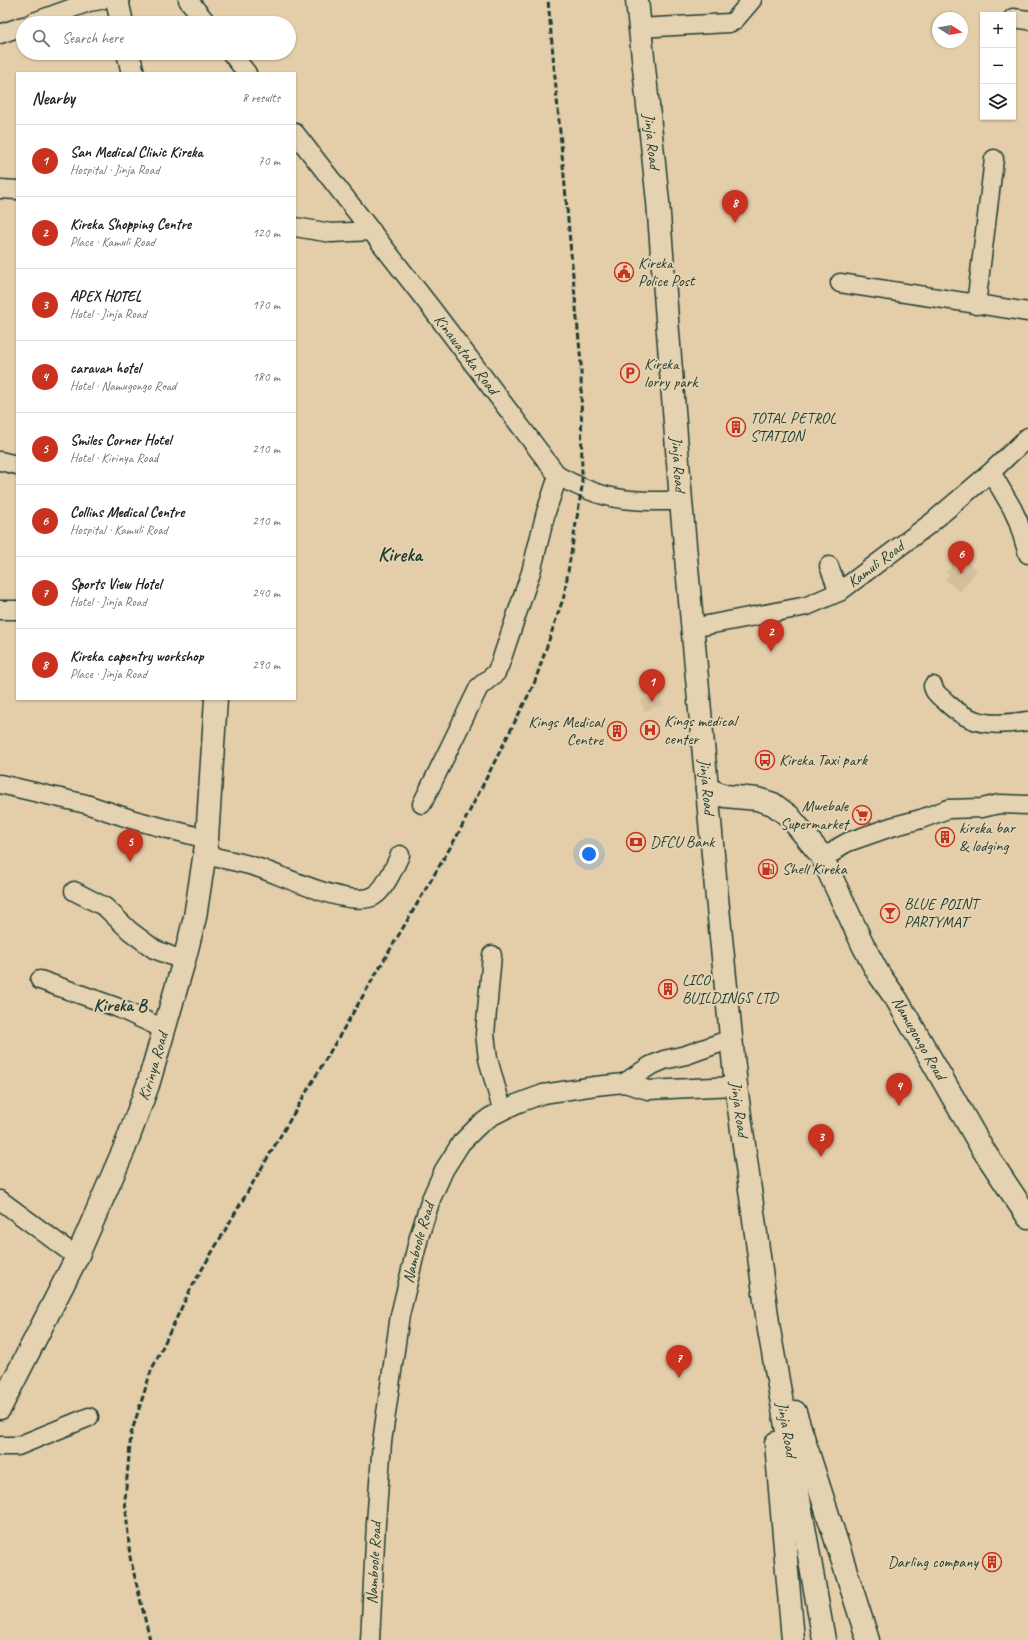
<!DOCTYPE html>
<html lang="en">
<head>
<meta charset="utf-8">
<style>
	:root { --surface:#fff; --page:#f2f2f2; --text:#202124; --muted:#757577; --line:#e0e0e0; --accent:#c8321e }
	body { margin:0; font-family:Caveat,sans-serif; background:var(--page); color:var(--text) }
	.controls { position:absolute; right:12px; top:12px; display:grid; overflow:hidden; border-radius:0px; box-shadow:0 1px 3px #0004 }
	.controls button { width:36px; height:36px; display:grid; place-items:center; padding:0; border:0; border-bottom:1px solid var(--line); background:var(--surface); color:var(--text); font:20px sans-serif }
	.compass { position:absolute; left:932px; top:12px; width:36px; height:36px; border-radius:50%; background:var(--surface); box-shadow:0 1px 3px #0004; rotate:101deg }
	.you { position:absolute; left:589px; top:854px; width:14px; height:14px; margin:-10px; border:3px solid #fff; border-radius:50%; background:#1a73e8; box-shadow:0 0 0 6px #1a73e833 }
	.badge { display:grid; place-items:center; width:26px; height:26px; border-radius:50%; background:var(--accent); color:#fff; font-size:13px; font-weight:700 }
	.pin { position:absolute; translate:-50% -33px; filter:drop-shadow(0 1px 2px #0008) }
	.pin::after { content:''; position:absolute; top:21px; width:14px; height:12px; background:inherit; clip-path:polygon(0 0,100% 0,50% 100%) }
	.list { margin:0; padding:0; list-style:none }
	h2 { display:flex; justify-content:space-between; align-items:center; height:52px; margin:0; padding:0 16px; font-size:17px }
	h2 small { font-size:13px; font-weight:400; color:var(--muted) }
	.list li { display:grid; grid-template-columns:26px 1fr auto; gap:12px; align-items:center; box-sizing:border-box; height:72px; padding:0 16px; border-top:1px solid var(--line) }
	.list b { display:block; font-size:15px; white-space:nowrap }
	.list p { margin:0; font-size:13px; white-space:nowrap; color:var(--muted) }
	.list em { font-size:13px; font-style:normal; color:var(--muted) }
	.icon { flex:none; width:22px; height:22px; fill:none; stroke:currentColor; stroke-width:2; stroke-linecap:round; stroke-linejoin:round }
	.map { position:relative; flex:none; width:1028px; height:1640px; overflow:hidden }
	.search { position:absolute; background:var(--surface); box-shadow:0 1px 3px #0004; left:16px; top:16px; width:280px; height:44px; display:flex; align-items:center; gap:10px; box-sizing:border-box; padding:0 14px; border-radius:22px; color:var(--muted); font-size:15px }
	.panel { position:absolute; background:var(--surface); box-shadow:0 1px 3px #0004; left:16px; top:72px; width:280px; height:628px; border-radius:0px }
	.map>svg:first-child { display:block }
</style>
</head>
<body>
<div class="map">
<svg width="1028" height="1640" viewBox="0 0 1028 1640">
	<rect width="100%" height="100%" fill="#e4ceaa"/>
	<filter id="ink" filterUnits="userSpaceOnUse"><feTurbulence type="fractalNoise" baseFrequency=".025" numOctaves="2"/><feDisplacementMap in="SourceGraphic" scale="8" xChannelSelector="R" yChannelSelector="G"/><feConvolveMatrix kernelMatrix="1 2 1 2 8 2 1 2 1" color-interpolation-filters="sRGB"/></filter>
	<g filter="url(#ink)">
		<g fill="#d4bf9c">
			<polygon points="962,558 977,570 960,592 945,580 949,575 946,573 956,560 959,562"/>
			<polygon points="660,694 663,705 644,711 641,700"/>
		</g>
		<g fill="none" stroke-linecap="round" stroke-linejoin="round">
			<g stroke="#1f3d34" stroke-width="21">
				<g id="minor">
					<polyline points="188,0 207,23"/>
					<polyline points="1013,18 1028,20"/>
					<polyline points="31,23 89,2 101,0"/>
					<polyline points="639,28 729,23 734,21 752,0"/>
					<polyline points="0,34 23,26"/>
					<polyline points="231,53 247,73"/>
					<path id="s1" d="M295 133 432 309 558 476C573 484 590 492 607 496 631 502 656 501 681 501"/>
					<polyline points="0,189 17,190"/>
					<polyline points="295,227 331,233 372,231"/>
					<polyline points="840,283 1028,312"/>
					<polyline points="976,305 994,159"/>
					<polyline points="0,461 17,465"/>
					<polyline points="991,472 1012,508 1018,521 1028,554"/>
					<polyline points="829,566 839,592"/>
					<polyline points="0,610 17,610"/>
					<path id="s2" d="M692 628 807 606 839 592 931 523 991 472 1028 437"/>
					<path d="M933 686C934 693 941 697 946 702 972 727 995 726 1028 721"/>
					<polyline points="0,784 86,804 134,820 207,839"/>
					<polyline points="422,804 479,687 496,673 500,664 531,572 546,512 558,476"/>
					<path d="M205 855C222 859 240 862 256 867 282 875 350 909 374 896 385 889 395 866 400 855"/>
					<polyline points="821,855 834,852 839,847 848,842 891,827 921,819 948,809 982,808 999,804 1028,805"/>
					<polyline points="74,891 105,907 130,931 154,949 184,961"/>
					<polyline points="492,955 485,1034 488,1059 502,1109"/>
					<polyline points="40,980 116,1007 164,1029"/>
					<polyline points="624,1083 650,1066 664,1060 686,1055 731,1039"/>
					<polyline points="0,1200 77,1257"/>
					<polyline points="0,1446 18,1446 89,1417"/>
					<path id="s3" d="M370 1640 376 1523 382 1442 400 1315 419 1237 431 1199 444 1170 461 1143 478 1126 490 1117 516 1104 543 1094 595 1086 624 1083 648 1090 736 1086"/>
				</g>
			</g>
			<g stroke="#1f3d34" stroke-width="25">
				<g id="major">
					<polyline points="117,0 122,23"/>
					<polyline points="128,53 133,73"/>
					<path id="s4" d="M707 789 725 796 757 799 773 804 789 816 821 855 864 947 878 973 897 1000 982 1148 1028 1217"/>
					<path id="s5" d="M0 1408 77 1257 125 1147 148 1085 184 961 195 917 207 839 216 699"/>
				</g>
			</g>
			<g stroke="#1f3d34" stroke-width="25">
				<g id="highway">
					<path id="s6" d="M637 0 658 202 681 501 716 888 736 1086 769 1330 824 1640"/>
					<polyline points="795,1412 868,1640"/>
					<polyline points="776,1443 793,1640"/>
				</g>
			</g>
			<use href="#minor" stroke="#e5d2b0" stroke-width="18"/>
			<use href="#major" stroke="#e5d2b0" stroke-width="22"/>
			<use href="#highway" stroke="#e5d2b0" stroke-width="22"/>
			<polyline stroke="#1f3d34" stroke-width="3" stroke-dasharray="6 3" stroke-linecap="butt" points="150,1640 130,1557 125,1499 131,1434 151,1371 191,1288 457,836 534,684 564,596 582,487 581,363 548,0"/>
		</g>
	</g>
	<defs>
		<g id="civic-ring" transform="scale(1)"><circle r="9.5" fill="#e5d2b0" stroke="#c8321e" stroke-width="1.5"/><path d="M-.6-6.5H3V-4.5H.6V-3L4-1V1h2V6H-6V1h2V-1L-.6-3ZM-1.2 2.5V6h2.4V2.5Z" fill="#c8321e"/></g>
		<g id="parking-ring" transform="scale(1)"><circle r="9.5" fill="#e5d2b0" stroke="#c8321e" stroke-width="1.5"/><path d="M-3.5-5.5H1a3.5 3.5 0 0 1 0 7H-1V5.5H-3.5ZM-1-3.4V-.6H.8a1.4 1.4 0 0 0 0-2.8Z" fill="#c8321e"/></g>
		<g id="building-ring" transform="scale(1)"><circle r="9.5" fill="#e5d2b0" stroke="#c8321e" stroke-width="1.5"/><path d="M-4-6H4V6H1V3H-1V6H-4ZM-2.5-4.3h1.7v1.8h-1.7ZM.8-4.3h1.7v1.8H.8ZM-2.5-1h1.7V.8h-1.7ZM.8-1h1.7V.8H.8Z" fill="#c8321e"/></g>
		<g id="hospital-ring" transform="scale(1)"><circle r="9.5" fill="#e5d2b0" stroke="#c8321e" stroke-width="1.5"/><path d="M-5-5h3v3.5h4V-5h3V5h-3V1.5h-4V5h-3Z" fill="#c8321e"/></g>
		<g id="bus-ring" transform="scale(1)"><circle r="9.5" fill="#e5d2b0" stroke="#c8321e" stroke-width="1.5"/><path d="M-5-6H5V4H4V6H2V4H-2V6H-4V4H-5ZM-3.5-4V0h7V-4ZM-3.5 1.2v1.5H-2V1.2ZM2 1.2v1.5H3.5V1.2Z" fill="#c8321e"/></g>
		<g id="supermarket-ring" transform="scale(1)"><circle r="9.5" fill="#e5d2b0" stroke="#c8321e" stroke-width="1.5"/><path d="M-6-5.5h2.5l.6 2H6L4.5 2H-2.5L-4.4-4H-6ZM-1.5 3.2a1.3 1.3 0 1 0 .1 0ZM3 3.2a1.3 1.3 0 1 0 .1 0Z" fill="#c8321e"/></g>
		<g id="bank-ring" transform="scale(1)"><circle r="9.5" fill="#e5d2b0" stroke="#c8321e" stroke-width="1.5"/><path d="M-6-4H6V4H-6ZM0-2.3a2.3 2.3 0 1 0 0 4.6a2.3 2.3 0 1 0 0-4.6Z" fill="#c8321e"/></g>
		<g id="fuel-ring" transform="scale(1)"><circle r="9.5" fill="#e5d2b0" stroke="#c8321e" stroke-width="1.5"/><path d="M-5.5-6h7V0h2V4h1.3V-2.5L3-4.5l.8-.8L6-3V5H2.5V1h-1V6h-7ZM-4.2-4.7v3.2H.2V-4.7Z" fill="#c8321e"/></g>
		<g id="bar-ring" transform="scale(1)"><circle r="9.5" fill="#e5d2b0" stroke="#c8321e" stroke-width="1.5"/><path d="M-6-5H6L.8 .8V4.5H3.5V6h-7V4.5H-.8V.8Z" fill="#c8321e"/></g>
	</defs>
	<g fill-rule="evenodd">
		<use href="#civic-ring" x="624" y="272"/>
		<use href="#parking-ring" x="630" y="373"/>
		<use href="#building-ring" x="736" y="427"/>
		<use href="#hospital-ring" x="650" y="730"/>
		<use href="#building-ring" x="617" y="731"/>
		<use href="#bus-ring" x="765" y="760"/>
		<use href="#supermarket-ring" x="862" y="815"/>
		<use href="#building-ring" x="945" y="837"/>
		<use href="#bank-ring" x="636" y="842"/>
		<use href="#fuel-ring" x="768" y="869"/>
		<use href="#bar-ring" x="890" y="913"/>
		<use href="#building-ring" x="668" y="989"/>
		<use href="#building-ring" x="992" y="1562"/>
	</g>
	<g text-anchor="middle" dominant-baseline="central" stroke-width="4" stroke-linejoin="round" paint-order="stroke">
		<g font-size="16" fill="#1f3d34" stroke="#e5d2b0">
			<text stroke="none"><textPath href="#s6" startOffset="142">Jinja Road</textPath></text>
			<text stroke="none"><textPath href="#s1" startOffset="280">Kinawataka Road</textPath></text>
			<text stroke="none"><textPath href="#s6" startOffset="466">Jinja Road</textPath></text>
			<text stroke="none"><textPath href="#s2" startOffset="198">Kamuli Road</textPath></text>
			<text stroke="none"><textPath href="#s6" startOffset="790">Jinja Road</textPath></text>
			<text stroke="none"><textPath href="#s4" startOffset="347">Namugongo Road</textPath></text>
			<text stroke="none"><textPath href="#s5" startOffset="375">Kirinya Road</textPath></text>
			<text stroke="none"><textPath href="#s6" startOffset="1114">Jinja Road</textPath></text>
			<text stroke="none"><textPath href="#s3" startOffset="401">Namboole Road</textPath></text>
			<text stroke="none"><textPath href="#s6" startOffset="1438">Jinja Road</textPath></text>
			<text stroke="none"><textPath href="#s3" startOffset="77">Namboole Road</textPath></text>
		</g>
		<g font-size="16" fill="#1f3d34" stroke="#e5d2b0" text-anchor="start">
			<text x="638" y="263">Kireka<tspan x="638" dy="18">Police Post</tspan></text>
			<text x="644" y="364">Kireka<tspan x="644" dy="18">lorry park</tspan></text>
			<text x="750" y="418">TOTAL PETROL<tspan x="750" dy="18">STATION</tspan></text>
			<text x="664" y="721">Kings medical<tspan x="664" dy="18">center</tspan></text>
			<text x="603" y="722" text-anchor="end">Kings Medical<tspan x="603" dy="18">Centre</tspan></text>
			<text x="779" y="760">Kireka Taxi park</text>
			<text x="848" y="806" text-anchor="end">Mwebale<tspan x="848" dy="18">Supermarket</tspan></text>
			<text x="959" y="828">kireka bar<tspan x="959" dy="18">&amp; lodging</tspan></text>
			<text x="650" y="842">DFCU Bank</text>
			<text x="782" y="869">Shell Kireka</text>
			<text x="904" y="904">BLUE POINT<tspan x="904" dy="18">PARTYMAT</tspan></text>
			<text x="682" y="980">LICO<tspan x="682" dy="18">BUILDINGS LTD</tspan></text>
			<text x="978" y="1562" text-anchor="end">Darling company</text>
		</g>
		<g font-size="18" font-weight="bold" fill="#1f3d34" stroke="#e5d2b0">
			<text x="120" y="1005">Kireka B</text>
		</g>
		<g font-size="20" font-weight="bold" fill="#1f3d34" stroke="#e5d2b0">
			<text x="400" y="554">Kireka</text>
		</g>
	</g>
</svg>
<div class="controls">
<button>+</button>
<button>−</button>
<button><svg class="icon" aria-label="layers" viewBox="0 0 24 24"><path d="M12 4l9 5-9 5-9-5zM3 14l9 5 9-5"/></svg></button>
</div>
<svg class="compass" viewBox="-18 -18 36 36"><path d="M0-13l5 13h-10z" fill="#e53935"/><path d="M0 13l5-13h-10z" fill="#757577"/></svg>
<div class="you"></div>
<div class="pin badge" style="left:652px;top:702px">1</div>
<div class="pin badge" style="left:771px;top:652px">2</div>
<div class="pin badge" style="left:821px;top:1157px">3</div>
<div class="pin badge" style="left:899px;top:1106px">4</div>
<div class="pin badge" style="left:130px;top:862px">5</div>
<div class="pin badge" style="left:961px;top:574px">6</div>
<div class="pin badge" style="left:679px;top:1378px">7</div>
<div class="pin badge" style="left:735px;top:223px">8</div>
<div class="search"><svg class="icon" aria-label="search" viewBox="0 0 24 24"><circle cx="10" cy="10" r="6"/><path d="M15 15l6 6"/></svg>Search here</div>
<section class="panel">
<h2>Nearby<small>8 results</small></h2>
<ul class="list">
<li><span class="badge">1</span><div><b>San Medical Clinic Kireka</b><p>Hospital · Jinja Road</p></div><em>70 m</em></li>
<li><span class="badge">2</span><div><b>Kireka Shopping Centre</b><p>Place · Kamuli Road</p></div><em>120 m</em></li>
<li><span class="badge">3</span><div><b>APEX HOTEL</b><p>Hotel · Jinja Road</p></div><em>170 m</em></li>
<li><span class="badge">4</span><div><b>caravan hotel</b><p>Hotel · Namugongo Road</p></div><em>180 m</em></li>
<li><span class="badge">5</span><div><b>Smiles Corner Hotel</b><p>Hotel · Kirinya Road</p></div><em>210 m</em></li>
<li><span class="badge">6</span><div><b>Collins Medical Centre</b><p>Hospital · Kamuli Road</p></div><em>210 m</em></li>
<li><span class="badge">7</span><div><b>Sports View Hotel</b><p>Hotel · Jinja Road</p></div><em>240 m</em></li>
<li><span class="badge">8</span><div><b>Kireka capentry workshop</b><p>Place · Jinja Road</p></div><em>290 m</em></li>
</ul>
</section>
</div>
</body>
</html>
